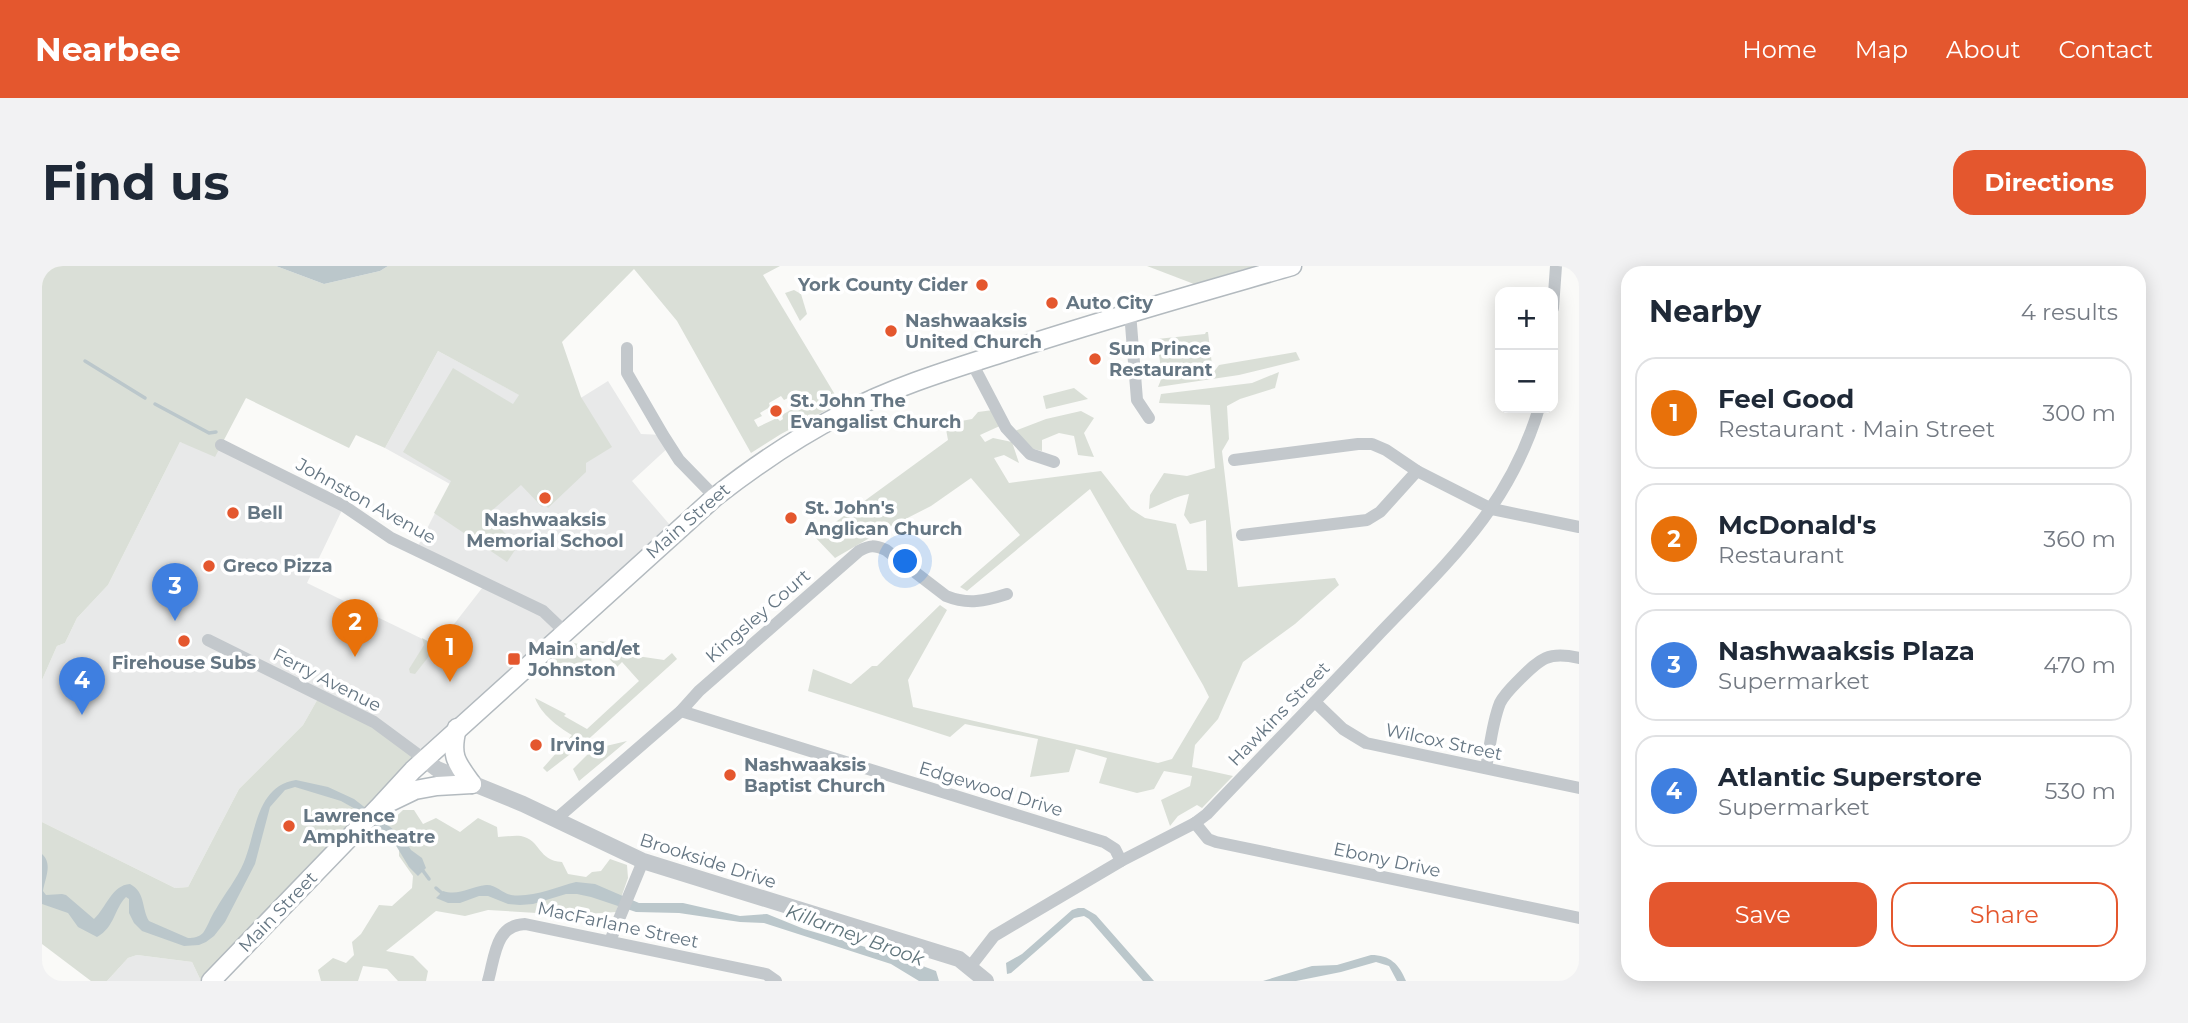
<!DOCTYPE html>
<html lang="en">
<head>
<meta charset="utf-8">
<style>
	:root { --surface:#fff; --page:#f2f2f3; --text:#1f2937; --muted:#747a83; --line:#e0e1e3; --accent:#e4572e }
	body { margin:0; font-family:Montserrat,sans-serif; background:var(--page); color:var(--text) }
	.controls { position:absolute; right:21px; top:21px; display:grid; overflow:hidden; border-radius:14px; box-shadow:0 4px 18px #0003 }
	.controls button { width:63px; height:63px; display:grid; place-items:center; padding:0; border:0; border-bottom:2px solid var(--line); background:var(--surface); color:var(--text); font:35px sans-serif }
	.you { position:absolute; left:864px; top:296px; width:24px; height:24px; margin:-18px; border:5px solid #fff; border-radius:50%; background:#1a73e8; box-shadow:0 0 0 10px #1a73e833 }
	.badge { display:grid; place-items:center; width:46px; height:46px; border-radius:50%; background:var(--accent); color:#fff; font-size:23px; font-weight:700 }
	.pin { position:absolute; translate:-50% -58px; filter:drop-shadow(0 2px 4px #0008) }
	.pin::after { content:''; position:absolute; top:37px; width:24px; height:21px; background:inherit; clip-path:polygon(0 0,100% 0,50% 100%) }
	.list { margin:0; padding:0; list-style:none }
	h2 { display:flex; justify-content:space-between; align-items:center; height:91px; margin:0; padding:0 28px; font-size:30px }
	h2 small { font-size:23px; font-weight:400; color:var(--muted) }
	.list li { display:grid; grid-template-columns:46px 1fr auto; gap:21px; align-items:center; box-sizing:border-box; height:112px; margin:0 14px 14px; padding:0 14px; border:2px solid var(--line); border-radius:21px }
	.list b { display:block; font-size:26px; white-space:nowrap }
	.list p { margin:0; font-size:23px; white-space:nowrap; color:var(--muted) }
	.list em { font-size:23px; font-style:normal; color:var(--muted) }
	.actions { display:flex; gap:14px; padding:21px 28px }
	.actions a { flex:1; padding:16px 0; border:2px solid var(--accent); border-radius:21px; text-align:center; font-size:24px; color:var(--accent) }
	.actions .main { background:var(--accent); color:#fff }
	.map { position:relative; flex:none; width:1537px; height:715px; overflow:hidden; border-radius:21px }
	header { display:flex; align-items:center; gap:42px; box-sizing:border-box; height:98px; padding:0 35px; background:var(--accent); color:#fff }
	header strong { font-size:33px }
	nav { display:flex; gap:38px; margin-inline-start:auto; font-size:24px }
	.intro { display:flex; align-items:center; justify-content:space-between; box-sizing:border-box; height:168px; padding:0 42px }
	h1 { margin:0; font-size:49px }
	.button { padding:18px 32px; border-radius:21px; background:var(--accent); color:#fff; font-size:24px; font-weight:700 }
	main { display:flex; gap:42px; padding:0 42px }
	aside { flex:1; background:var(--surface); border-radius:21px; box-shadow:0 4px 18px #0003 }
	.map>svg:first-child { display:block }
</style>
</head>
<body>
<header>
<strong>Nearbee</strong>
<nav><a>Home</a><a>Map</a><a>About</a><a>Contact</a></nav>
</header>
<div class="intro"><h1>Find us</h1><a class="button">Directions</a></div>
<main>
<div class="map">
<svg width="1537" height="715" viewBox="0 0 1537 715">
	<rect width="100%" height="100%" fill="#fafaf8"/>
	<g fill="#e8e9e9">
		<polygon points="396,85 513,148 566,115 599,168 621,169 628,180 590,215 634,266 382,493 278,429 261,459 197,523 146,621 133,622 0,556 0,414 15,380 23,377 35,352 66,319 138,176 150,180 179,179 302,240 265,317 395,380 444,317 374,284 408,218 343,182"/>
		<polygon points="95,689 150,696 159,715 65,715 86,692"/>
	</g>
	<g fill="#dadfd7" fill-rule="evenodd">
		<path d="M0 0H234L282 18 338 5 346 0H738L721 9 798 137 739 168 709 187 635 55 592 3 520 76 539 131 570 181 544 197V206L506 242 503 238 500 241 479 219 446 248 475 281 465 296 392 247 409 215 361 186 411 102 471 138 477 129 396 85 343 182 314 169 307 182 204 132 173 191 138 176 66 319 35 352 23 377 15 380 0 414ZM739 130 742 134 746 132 752 142 740 149 741 153 738 155 735 152 716 161 712 154 720 150 718 147 728 141 727 137Z"/>
		<polygon points="1105,0 1213,0 1152,18"/>
		<polygon points="752,24 759,28 765,48 758,55 743,27"/>
		<polygon points="1164,66 1166,66 1171,107 1177,99 1254,86 1258,94 1197,109 1116,121 1120,111 1115,73 1163,68"/>
		<path d="M1237 106 1233 122 1198 133 1185 140 1187 173 1180 185 1196 321 1293 312 1297 319 1253 358 1201 396 1176 453 1153 479 1150 501 1191 510 1160 542 1155 539 1136 550 1128 560 1119 534 1148 520 1150 510 1122 505 1112 523 1095 527 1057 517 1065 492 1034 483 1027 506 988 511 996 473 923 458 908 471 766 425 771 403 809 418 830 400H835L898 339 905 344 866 414 871 441 1116 497 1130 493 1167 431 1161 419 1048 223 925 325 918 321 978 269 929 212 889 240 838 266 793 292 773 271 906 174 903 158 930 153 936 146 951 144 960 159 938 169 943 176 951 172 970 176 977 197 962 189 952 192 967 217 1059 205 1089 243 1103 252 1134 258 1145 304 1165 305 1164 254 1148 258 1142 249 1147 228C1134 230 1121 238 1107 243L1108 229 1122 207 1145 210 1173 202 1168 139 1117 137 1119 128 1210 117Z"/>
		<polygon points="1032,122 1046,133 1004,143 1001,130"/>
		<polygon points="1039,145 1052,152 1042,167 1052,191 1036,189 1032,170 1017,167 1000,174 1000,185 987,182 973,165 1004,153"/>
		<polygon points="380,372 395,380 373,408 368,407 367,403 382,379"/>
		<path d="M556 375 583 378 595 390 622 394 630 387 635 393 540 479 505 506 501 502 530 469C516 461 499 448 493 432L524 448 522 450 545 463 597 415 580 396 575 401C567 392 563 386 550 387L549 399 540 408 534 410 530 397 519 404 500 403 528 376 549 381Z"/>
		<polygon points="278,429 382,493 169,715 159,715 150,696 95,689 86,692 65,715 49,715 0,678 0,556 133,622 146,621 197,523 261,459"/>
		<polygon points="585,475 537,515 531,503 555,479 564,480"/>
		<path d="M361 544H372L381 558 394 552 418 566 436 552 455 561 456 571C463 571 472 569 479 570 499 574 496 595 520 596L526 608 544 611 550 606 559 605 568 593 585 599 586 612 574 646 528 649 446 644 423 650 394 645 344 685 371 690 386 705 384 715H356L345 703 321 700 316 715H279L276 704 291 692 304 697 312 689 310 676 319 668 337 639 350 640 370 622 371 610 357 590V574L342 562Z"/>
	</g>
	<g fill="#bbc7cb">
		<polygon points="234,0 346,0 338,5 282,18"/>
		<path d="M254 514 286 521 312 533 361 571 369 584 380 592 384 602 376 610 367 601 350 573 315 544 299 535 253 521 243 524 228 541 213 598 183 656 172 670 164 676 157 679 142 680 100 665 92 657 87 647V633L84 631C72 643 73 661 55 671L36 661 26 647 0 638V588C11 598 3 612 1 625L4 629 20 628 24 629 52 653C64 642 70 619 88 618 104 627 99 641 107 655L146 672C152 672 157 671 161 667 166 660 169 650 174 643 183 627 195 613 202 596 214 567 214 520 254 514Z"/>
		<path d="M534 616 553 618 597 637H641L698 650 725 648 762 663 854 690 894 705 897 715H877L849 698 722 657 698 656 637 647 594 646 549 631 535 628H524L491 638 478 639 466 638 446 630H437L418 637H406L394 632 401 625C417 630 428 621 444 619 453 618 460 627 469 629 490 632 514 621 534 616Z"/>
		<polygon points="1036,642 1042,642 1054,649 1112,715 1101,715 1047,653 1042,650 1032,652 969,707 965,708 964,697 980,688 1030,644"/>
		<path d="M1329 689C1348 689 1357 698 1364 715H1355L1347 700 1334 696 1299 706 1254 715H1221L1270 700 1295 699Z"/>
	</g>
	<g fill="none" stroke-linecap="round" stroke-linejoin="round">
		<g stroke="#bbc7cb" stroke-width="3.5">
			<polyline points="43,95 103,132"/>
			<polyline points="113,138 167,167 174,166"/>
			<polyline points="379,602 387,613"/>
			<polyline points="394,622 401,628"/>
		</g>
		<g stroke="#b3babf" stroke-width="21">
			<g id="secondary">
				<path d="M415 462C408 490 414 496 430 518"/>
				<polyline points="346,537 373,524 395,520 430,518"/>
				<path d="M169 715 336 542 371 504 673 231C714 199 755 171 802 147 851 121 907 104 960 87 1056 55 1153 28 1250 0"/>
			</g>
		</g>
		<g stroke="#c3c8cc" stroke-width="12">
			<polyline points="1511,42 1514,0"/>
			<polyline points="1088,46 1095,134 1107,152"/>
			<polyline points="585,82 585,107 621,169 637,194 673,231"/>
			<polyline points="930,97 964,162 988,188 1012,196"/>
			<polyline points="179,179 302,240 349,272 501,345 522,365"/>
			<polyline points="1192,194 1316,178 1330,178 1344,184 1375,205 1450,243 1537,261"/>
			<polyline points="1200,269 1325,254 1338,246 1375,205"/>
			<polyline points="166,374 332,456 382,493"/>
			<polyline points="1273,436 1301,463 1324,477 1537,522"/>
			<polyline points="639,445 1062,576 1073,583 1079,595"/>
			<path d="M1444 502C1448 481 1450 457 1458 437 1462 429 1469 422 1475 416 1497 394 1505 384 1537 392"/>
			<path d="M513 554 639 445 657 425 817 285C828 279 832 279 844 284L904 330C926 339 943 335 965 328"/>
			<polyline points="1153,557 1166,573 1174,576 1537,652"/>
			<polyline points="568,675 601,595"/>
			<path d="M928 701 952 670 1079 595 1153 557 1165 548C1223 487 1282 427 1339 366 1408 294 1467 241 1497 142"/>
			<path d="M446 715C453 691 453 659 483 658L724 708 734 715"/>
		</g>
		<polyline stroke="#c3c8cc" stroke-width="16" points="382,493 395,503 481,538 601,595 917,693 944,715"/>
		<use href="#secondary" stroke="#fff" stroke-width="18"/>
	</g>
	<g fill="#e4572e" stroke="#fff" stroke-width="2.5">
		<circle cx="940" cy="19" r="7"/>
		<circle cx="1010" cy="37" r="7"/>
		<circle cx="849" cy="65" r="7"/>
		<circle cx="1053" cy="93" r="7"/>
		<circle cx="734" cy="145" r="7"/>
		<circle cx="503" cy="232" r="7"/>
		<circle cx="191" cy="247" r="7"/>
		<circle cx="749" cy="252" r="7"/>
		<circle cx="167" cy="300" r="7"/>
		<circle cx="142" cy="375" r="7"/>
		<rect x="465" y="386" width="14" height="14" rx="3.5"/>
		<circle cx="494" cy="479" r="7"/>
		<circle cx="688" cy="509" r="7"/>
		<circle cx="247" cy="560" r="7"/>
	</g>
	<g text-anchor="middle" dominant-baseline="central" stroke-width="7" stroke-linejoin="round" paint-order="stroke">
		<g font-size="18" font-weight="bold" fill="#657683" stroke="#fff" text-anchor="start">
			<text x="926" y="19" text-anchor="end">York County Cider</text>
			<text x="1024" y="37">Auto City</text>
			<text x="863" y="55">Nashwaaksis<tspan x="863" dy="21">United Church</tspan></text>
			<text x="1067" y="83">Sun Prince<tspan x="1067" dy="21">Restaurant</tspan></text>
			<text x="748" y="135">St. John The<tspan x="748" dy="21">Evangalist Church</tspan></text>
			<text x="763" y="242">St. John's<tspan x="763" dy="21">Anglican Church</tspan></text>
			<text x="205" y="247">Bell</text>
			<text x="503" y="254" text-anchor="middle">Nashwaaksis<tspan x="503" dy="21">Memorial School</tspan></text>
			<text x="181" y="300">Greco Pizza</text>
			<text x="486" y="383">Main and/et<tspan x="486" dy="21">Johnston</tspan></text>
			<text x="142" y="397" text-anchor="middle">Firehouse Subs</text>
			<text x="508" y="479">Irving</text>
			<text x="702" y="499">Nashwaaksis<tspan x="702" dy="21">Baptist Church</tspan></text>
			<text x="261" y="550">Lawrence<tspan x="261" dy="21">Amphitheatre</tspan></text>
		</g>
		<g font-size="18" fill="#657683" stroke="#fff">
			<text transform="translate(324 235) rotate(29)">Johnston Avenue</text>
			<text transform="translate(646 255) rotate(-41)">Main Street</text>
			<text transform="translate(716 350) rotate(-41)">Kingsley Court</text>
			<text transform="translate(285 414) rotate(27)">Ferry Avenue</text>
			<text transform="translate(1237 448) rotate(-46)">Hawkins Street</text>
			<text transform="translate(1402 476) rotate(12)">Wilcox Street</text>
			<text transform="translate(949 523) rotate(17)">Edgewood Drive</text>
			<text transform="translate(1345 594) rotate(12)">Ebony Drive</text>
			<text transform="translate(666 595) rotate(18)">Brookside Drive</text>
			<text transform="translate(236 646) rotate(-46)">Main Street</text>
			<text transform="translate(576 659) rotate(12)">MacFarlane Street</text>
		</g>
		<g font-size="19" font-style="italic" fill="#60757c" stroke="#fff">
			<text transform="translate(813 669) rotate(20)">Killarney Brook</text>
		</g>
	</g>
</svg>
<div class="controls">
<button>+</button>
<button>−</button>
</div>
<div class="you"></div>
<div class="pin badge" style="left:408px;top:416px;background:#e8710a">1</div>
<div class="pin badge" style="left:313px;top:391px;background:#e8710a">2</div>
<div class="pin badge" style="left:133px;top:355px;background:#3f7fe0">3</div>
<div class="pin badge" style="left:40px;top:449px;background:#3f7fe0">4</div>
</div>
<aside>
<h2>Nearby<small>4 results</small></h2>
<ul class="list">
<li><span class="badge" style="background:#e8710a">1</span><div><b>Feel Good</b><p>Restaurant · Main Street</p></div><em>300 m</em></li>
<li><span class="badge" style="background:#e8710a">2</span><div><b>McDonald's</b><p>Restaurant</p></div><em>360 m</em></li>
<li><span class="badge" style="background:#3f7fe0">3</span><div><b>Nashwaaksis Plaza</b><p>Supermarket</p></div><em>470 m</em></li>
<li><span class="badge" style="background:#3f7fe0">4</span><div><b>Atlantic Superstore</b><p>Supermarket</p></div><em>530 m</em></li>
</ul>
<div class="actions"><a class="main">Save</a><a>Share</a></div>
</aside>
</main>
</body>
</html>
